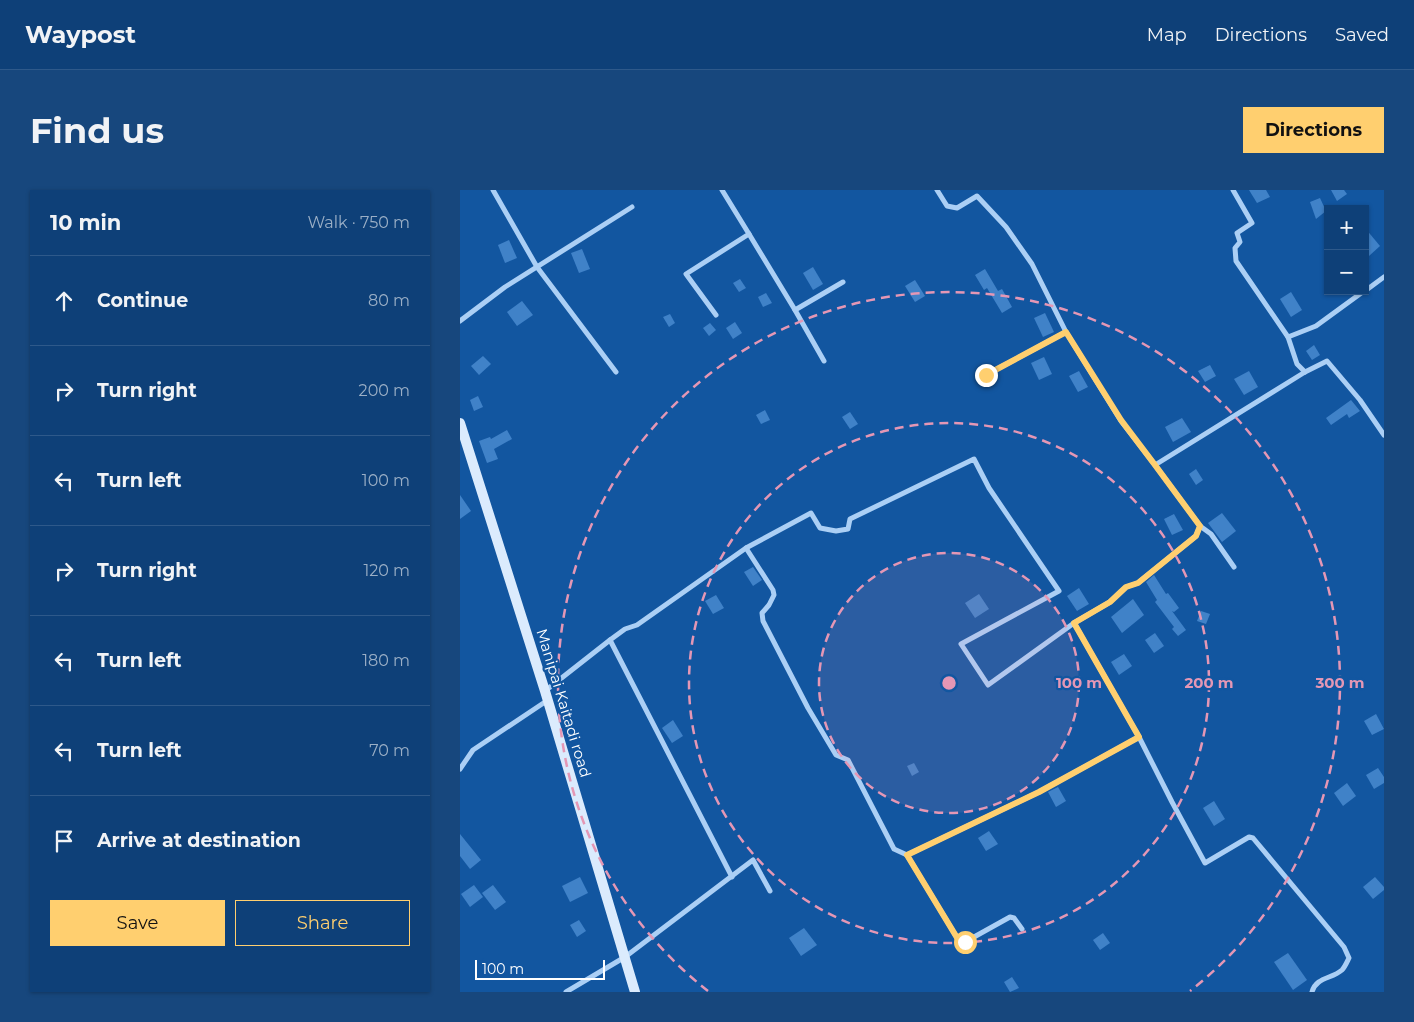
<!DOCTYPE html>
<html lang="en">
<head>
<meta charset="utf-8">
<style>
	:root { --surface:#0e4078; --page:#17477d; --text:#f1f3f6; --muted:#9bafc6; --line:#2e598a; --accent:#ffcf6f }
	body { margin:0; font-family:Montserrat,sans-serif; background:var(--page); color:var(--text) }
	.controls { position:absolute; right:15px; top:15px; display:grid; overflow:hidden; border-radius:0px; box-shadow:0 1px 4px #0004 }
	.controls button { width:45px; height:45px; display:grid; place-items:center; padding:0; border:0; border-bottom:1px solid var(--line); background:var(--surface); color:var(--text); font:25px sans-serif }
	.scale { position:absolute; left:15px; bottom:12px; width:130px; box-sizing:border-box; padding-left:5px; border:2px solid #fff; border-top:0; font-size:14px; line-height:18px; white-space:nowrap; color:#fff; -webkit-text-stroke:4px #1256a0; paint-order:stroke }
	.stop { position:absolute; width:15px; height:15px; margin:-11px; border:4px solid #ffcf6f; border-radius:50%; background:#fff }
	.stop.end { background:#ffcf6f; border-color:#fff; box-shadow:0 1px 5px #0008 }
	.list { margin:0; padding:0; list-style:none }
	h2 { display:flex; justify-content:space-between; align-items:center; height:65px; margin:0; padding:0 20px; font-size:21px }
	h2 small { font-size:16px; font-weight:400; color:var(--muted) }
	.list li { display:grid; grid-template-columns:32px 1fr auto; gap:15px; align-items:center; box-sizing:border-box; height:90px; padding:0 20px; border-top:1px solid var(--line) }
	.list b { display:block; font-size:19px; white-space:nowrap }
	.list em { font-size:16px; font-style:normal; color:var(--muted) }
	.actions { display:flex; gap:10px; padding:15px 20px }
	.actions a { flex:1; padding:11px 0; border:1px solid var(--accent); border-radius:0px; text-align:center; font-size:18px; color:var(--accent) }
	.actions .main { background:var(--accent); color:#111 }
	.icon { flex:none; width:28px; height:28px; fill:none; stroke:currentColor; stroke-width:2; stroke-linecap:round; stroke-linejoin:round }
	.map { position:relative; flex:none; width:924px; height:802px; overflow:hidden; border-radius:0px }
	header { display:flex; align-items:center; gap:30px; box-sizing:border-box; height:70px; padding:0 25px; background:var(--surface); border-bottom:1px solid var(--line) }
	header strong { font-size:24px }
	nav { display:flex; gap:28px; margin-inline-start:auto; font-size:18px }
	.intro { display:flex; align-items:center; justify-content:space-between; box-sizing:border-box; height:120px; padding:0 30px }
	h1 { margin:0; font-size:35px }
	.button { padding:12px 22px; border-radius:0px; background:var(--accent); color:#111; font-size:18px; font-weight:700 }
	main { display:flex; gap:30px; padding:0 30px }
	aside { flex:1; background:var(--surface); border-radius:0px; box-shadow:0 1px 4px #0004 }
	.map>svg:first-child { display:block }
</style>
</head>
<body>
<header>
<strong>Waypost</strong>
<nav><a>Map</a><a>Directions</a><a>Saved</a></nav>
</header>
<div class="intro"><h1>Find us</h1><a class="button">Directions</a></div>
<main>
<aside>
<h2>10 min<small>Walk · 750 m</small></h2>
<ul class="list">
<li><svg class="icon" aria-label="ahead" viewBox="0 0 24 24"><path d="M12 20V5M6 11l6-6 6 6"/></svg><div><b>Continue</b></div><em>80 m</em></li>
<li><svg class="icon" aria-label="right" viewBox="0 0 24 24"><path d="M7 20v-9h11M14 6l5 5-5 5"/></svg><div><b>Turn right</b></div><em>200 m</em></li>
<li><svg class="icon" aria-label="left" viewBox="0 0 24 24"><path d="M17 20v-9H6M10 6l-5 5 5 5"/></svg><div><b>Turn left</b></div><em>100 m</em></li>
<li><svg class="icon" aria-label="right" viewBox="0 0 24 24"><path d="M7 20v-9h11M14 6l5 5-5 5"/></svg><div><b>Turn right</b></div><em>120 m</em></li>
<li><svg class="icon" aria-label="left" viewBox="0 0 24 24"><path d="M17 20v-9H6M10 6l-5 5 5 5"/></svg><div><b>Turn left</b></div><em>180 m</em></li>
<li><svg class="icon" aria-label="left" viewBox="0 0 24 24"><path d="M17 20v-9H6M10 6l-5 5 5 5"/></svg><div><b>Turn left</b></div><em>70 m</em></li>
<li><svg class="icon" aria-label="arrive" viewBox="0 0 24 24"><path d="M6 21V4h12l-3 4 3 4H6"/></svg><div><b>Arrive at destination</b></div></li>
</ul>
<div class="actions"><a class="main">Save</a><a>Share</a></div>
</aside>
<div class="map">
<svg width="924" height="802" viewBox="0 0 924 802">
	<rect width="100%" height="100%" fill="#1256a0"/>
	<g fill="#4082c8">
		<polygon points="789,0 806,0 810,7 797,13"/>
		<polygon points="871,0 884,0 887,4 877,11"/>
		<polygon points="860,8 866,21 856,29 850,12"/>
		<polygon points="905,38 920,56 909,66 905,61"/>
		<polygon points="49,50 57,68 45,73 38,55"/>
		<polygon points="122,59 130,79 119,83 111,63"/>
		<polygon points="353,77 363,94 353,100 343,83"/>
		<polygon points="525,79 538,101 542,99 552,117 542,123 527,98 524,100 515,85"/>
		<polygon points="280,89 286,98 279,102 273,93"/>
		<polygon points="455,90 465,106 455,112 445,96"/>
		<polygon points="831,102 842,120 831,127 820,109"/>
		<polygon points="306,103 312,113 303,117 298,107"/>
		<polygon points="62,111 73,125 57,136 47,122"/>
		<polygon points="585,123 594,142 583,147 574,128"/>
		<polygon points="210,124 215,133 209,137 203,127"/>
		<polygon points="275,132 282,143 273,149 266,138"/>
		<polygon points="250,133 256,140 249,146 243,138"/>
		<polygon points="854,155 860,165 852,170 846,161"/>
		<polygon points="23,166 31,174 19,185 11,176"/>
		<polygon points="584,167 592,184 579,190 571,173"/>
		<polygon points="750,175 756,186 745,192 738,181"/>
		<polygon points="619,181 628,197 618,202 609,186"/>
		<polygon points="789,181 798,197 784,205 774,189"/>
		<polygon points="18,206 23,217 14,221 10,210"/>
		<polygon points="891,210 900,221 889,228 887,224 871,235 866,228"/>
		<polygon points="305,220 310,230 301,234 296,225"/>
		<polygon points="390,222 398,234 390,239 382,227"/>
		<polygon points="722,228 731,242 713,252 705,237"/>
		<polygon points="47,240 52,249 34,259 38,269 27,273 19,251 30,247 31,249"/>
		<polygon points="736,279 743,290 736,295 729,284"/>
		<polygon points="0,305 11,321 0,329"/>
		<polygon points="762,323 776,341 762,352 748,333"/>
		<polygon points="714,324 723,340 712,345 704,329"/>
		<polygon points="293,377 302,390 293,396 284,382"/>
		<polygon points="694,385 706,404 708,403 719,418 714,422 712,421 726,440 718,446 712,439 714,437 695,412 697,410 686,392"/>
		<polygon points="619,398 629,414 617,421 607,406"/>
		<polygon points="519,404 529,419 515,428 505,413"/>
		<polygon points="256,405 264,418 253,424 245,411"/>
		<polygon points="673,409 684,425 662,443 651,427"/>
		<polygon points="741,421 750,424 746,434 737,431"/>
		<polygon points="695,443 704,456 694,463 685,450"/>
		<polygon points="664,464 672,476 659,485 651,472"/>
		<polygon points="916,524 924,539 912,545 904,531"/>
		<polygon points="213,530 223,546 212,553 202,538"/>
		<polygon points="454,573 459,582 452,586 447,576"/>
		<polygon points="918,578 924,587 924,593 914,599 906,585"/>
		<polygon points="887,593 896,606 883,616 874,603"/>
		<polygon points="598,597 606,611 596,617 588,602"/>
		<polygon points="754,611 765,629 754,636 743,618"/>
		<polygon points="529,641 538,654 526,661 518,648"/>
		<polygon points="0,644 21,670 10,679 0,666"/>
		<polygon points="120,687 128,703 110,712 102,696"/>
		<polygon points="915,687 924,697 924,700 913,709 903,697"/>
		<polygon points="14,695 23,707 10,717 1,704"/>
		<polygon points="33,695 46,712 35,720 22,703"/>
		<polygon points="119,730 126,741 117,747 110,735"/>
		<polygon points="344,738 357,755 341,766 329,748"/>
		<polygon points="643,743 650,753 640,760 633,750"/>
		<polygon points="828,763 847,790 833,800 814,772"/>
		<polygon points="552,787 559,798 550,802 544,792"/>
	</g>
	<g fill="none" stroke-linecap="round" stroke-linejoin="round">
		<g stroke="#abcff5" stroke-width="5">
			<polyline points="33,0 77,77 156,182"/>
			<polyline points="477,0 487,16 497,18 517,6 546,37 572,74 606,142 661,231 695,275 845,182 867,171 900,210 924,245"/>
			<polyline points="773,0 792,33 777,43 780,52 775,58 776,71 828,147 856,136 904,101"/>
			<polyline points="289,44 335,120 383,92"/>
			<polyline points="905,101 924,87"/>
			<polyline points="335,120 364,171"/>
			<polyline points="256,125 226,84 289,44 262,0"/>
			<polyline points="0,131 45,97 172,17"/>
			<polyline points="828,147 837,174 845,182"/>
			<polyline points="526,185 606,142"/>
			<polyline points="695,275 740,336 751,344 774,377"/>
			<polyline points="286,358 313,400 314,405 309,415 302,423 303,431 348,518 376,565 388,570 434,659 447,665 579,602 679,547 614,433"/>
			<polyline points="150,450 165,439 177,435 286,358 351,323 360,338 376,341 388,339 390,329 514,269 529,298 599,401 501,454 528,495 614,433 650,412 666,397 678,393 736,346 740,336"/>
			<polyline points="85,501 150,450 272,687"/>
			<path d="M679 547 712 612 745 673 789 647 793 648 884 757 889 768C887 772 885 777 882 780 872 789 856 787 852 802"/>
			<polyline points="0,579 13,560 88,510"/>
			<polyline points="447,665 499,751 505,752 550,727 554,728 562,739"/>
			<polyline points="106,802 165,767 293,670 310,701"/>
		</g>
		<polyline stroke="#dbebfd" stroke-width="10" points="0,233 85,501 175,802"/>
	</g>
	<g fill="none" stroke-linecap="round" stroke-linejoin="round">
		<polyline stroke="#ffcf6f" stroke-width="6" points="505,752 499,751 447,665 579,602 679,547 614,433 650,412 666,397 678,393 736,346 740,336 695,275 661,230 606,142 526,185"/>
	</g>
	<circle cx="489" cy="493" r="130" fill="#e497b5" fill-opacity=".12"/>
	<g fill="none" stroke="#e497b5" stroke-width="2.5" stroke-dasharray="9 6">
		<circle cx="489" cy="493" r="130"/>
		<circle cx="489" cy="493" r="260"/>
		<path d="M248 801A391 391 0 1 1 730 801"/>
	</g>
	<g text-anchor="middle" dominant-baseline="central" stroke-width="4.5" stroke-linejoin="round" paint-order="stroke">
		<g font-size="15" fill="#fff" stroke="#1256a0">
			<text transform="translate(104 513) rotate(73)">Manipai Kaitadi road</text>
		</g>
	</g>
	<circle cx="489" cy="493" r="8" fill="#e497b5" stroke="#1256a0" stroke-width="2.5"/>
	<g font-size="15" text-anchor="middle" font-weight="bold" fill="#e497b5" stroke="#1256a0" stroke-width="4.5" stroke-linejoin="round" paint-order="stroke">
		<text x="619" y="498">100 m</text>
		<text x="749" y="498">200 m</text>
		<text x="880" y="498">300 m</text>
	</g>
</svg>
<div class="controls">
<button>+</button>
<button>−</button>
</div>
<div class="scale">100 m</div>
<div class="stop" style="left:505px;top:752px"></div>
<div class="stop end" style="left:526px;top:185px"></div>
</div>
</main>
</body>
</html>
